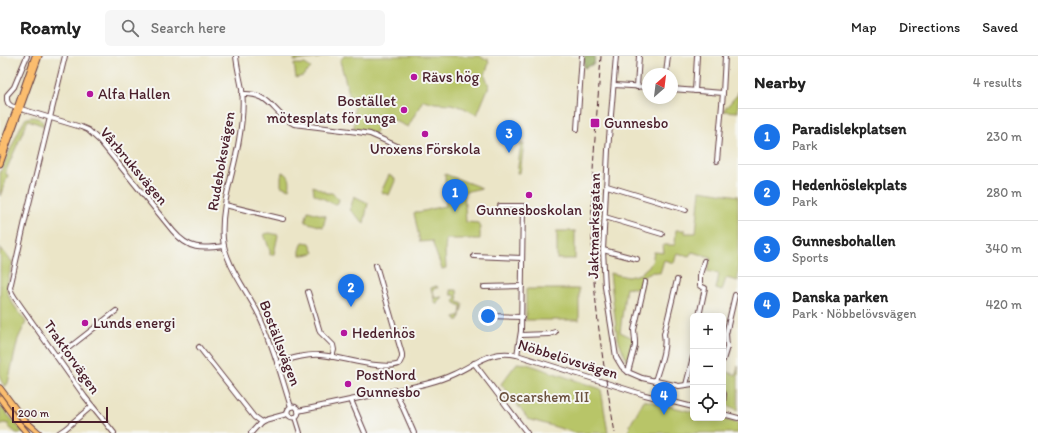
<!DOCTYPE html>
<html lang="en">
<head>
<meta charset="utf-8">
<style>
	:root { --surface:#fff; --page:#f6f6f6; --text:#222; --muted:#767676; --line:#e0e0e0; --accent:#1a73e8 }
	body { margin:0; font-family:Itim,sans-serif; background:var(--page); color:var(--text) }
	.controls { position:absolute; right:12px; bottom:12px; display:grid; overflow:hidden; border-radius:6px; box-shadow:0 2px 10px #0003 }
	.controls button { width:36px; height:36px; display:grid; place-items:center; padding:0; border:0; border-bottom:1px solid var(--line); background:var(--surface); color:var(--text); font:20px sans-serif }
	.compass { position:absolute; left:642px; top:12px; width:36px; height:36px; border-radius:50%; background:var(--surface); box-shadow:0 2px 10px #0003; rotate:28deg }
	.scale { position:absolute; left:12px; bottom:10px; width:96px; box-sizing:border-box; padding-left:4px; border:2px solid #4a1f2b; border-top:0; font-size:11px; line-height:14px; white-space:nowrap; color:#4a1f2b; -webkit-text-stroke:3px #f6f6f2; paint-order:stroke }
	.you { position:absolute; left:488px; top:260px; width:14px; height:14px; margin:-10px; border:3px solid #fff; border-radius:50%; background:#1a73e8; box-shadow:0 0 0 6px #1a73e833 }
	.badge { display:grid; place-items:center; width:26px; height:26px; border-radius:50%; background:var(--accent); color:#fff; font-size:13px; font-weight:700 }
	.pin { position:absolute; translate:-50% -33px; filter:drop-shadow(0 1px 2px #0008) }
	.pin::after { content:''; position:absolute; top:21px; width:14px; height:12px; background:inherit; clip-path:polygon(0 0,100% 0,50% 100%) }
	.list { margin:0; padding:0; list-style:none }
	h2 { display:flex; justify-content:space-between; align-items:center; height:52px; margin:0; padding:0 16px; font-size:17px }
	h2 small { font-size:13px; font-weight:400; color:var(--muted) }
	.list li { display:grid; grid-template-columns:26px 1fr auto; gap:12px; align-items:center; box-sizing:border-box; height:56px; padding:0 16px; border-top:1px solid var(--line) }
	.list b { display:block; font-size:15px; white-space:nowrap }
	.list p { margin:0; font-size:13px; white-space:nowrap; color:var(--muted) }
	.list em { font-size:13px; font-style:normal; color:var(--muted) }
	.icon { flex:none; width:22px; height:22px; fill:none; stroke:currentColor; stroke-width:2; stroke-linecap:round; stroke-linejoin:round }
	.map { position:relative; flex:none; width:738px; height:377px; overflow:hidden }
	header { display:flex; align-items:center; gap:24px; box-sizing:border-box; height:56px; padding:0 20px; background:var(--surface); border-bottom:1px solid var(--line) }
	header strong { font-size:19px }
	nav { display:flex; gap:22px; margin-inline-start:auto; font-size:14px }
	.search { width:280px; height:36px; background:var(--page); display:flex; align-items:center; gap:10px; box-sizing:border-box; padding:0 14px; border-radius:6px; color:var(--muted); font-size:15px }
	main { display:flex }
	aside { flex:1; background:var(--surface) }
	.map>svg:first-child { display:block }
</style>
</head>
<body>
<header>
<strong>Roamly</strong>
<div class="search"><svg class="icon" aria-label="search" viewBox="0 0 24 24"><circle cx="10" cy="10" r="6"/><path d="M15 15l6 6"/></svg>Search here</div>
<nav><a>Map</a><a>Directions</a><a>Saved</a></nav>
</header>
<main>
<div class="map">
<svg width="738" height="377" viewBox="0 0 738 377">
	<rect width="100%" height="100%" fill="#f6f6f2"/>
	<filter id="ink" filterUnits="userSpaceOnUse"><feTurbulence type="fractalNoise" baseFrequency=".025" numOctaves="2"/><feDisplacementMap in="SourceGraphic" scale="8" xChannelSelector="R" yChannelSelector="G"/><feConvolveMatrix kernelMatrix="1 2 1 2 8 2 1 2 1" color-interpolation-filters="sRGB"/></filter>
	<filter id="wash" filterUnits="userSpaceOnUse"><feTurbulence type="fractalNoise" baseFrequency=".012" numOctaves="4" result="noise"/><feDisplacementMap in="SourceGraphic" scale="16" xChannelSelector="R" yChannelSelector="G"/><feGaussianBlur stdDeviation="0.9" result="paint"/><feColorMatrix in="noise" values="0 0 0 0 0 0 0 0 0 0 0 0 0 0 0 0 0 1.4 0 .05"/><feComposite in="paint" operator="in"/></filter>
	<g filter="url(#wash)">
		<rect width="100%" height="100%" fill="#ebe5c7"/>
		<g fill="#b8c567" stroke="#817249">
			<polygon points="296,0 324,0 318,2 294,5"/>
			<polygon points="344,0 480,0 484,3 488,3 489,7 485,19 489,30 477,59 464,52 451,48 435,47 423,44 408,71 383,59 374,78 354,73 354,52 349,38 340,5"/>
			<polygon points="294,8 305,8 311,12 303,20 296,22"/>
			<polygon points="738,35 738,56 723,55 738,38"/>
			<path d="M31 61C37 61 43 63 44 70L28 64 5 117 8 119 0 140V117L20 72 26 62Z"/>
			<polygon points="521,88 524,88 520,117 517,117"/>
			<path d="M282 116C290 118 291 126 289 133L281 130V122Z"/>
			<path d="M445 118 482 132 464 136 466 166 479 167 480 168V183H446L445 194 446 212 442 213 435 194 432 185 420 186 414 157 415 156C426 156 435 151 446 150Z"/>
			<polygon points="389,119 395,123 395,125 389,139 381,136"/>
			<path d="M313 130 327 137H332L339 143 338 147C337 148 335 148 334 148 333 148 317 139 314 138Z"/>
			<polygon points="700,134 738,140 738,225 726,222 722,235 716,233 719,218 707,215 711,201 692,196 689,200 677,197 674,207 664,204 660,217 653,216 644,220 641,233 626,231 620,276 633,282 628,308 617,280 610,217 628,221 640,218 649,210 652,206 654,196 664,197 663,189 675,189 676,174 685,174 685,177 696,177"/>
			<polygon points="354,140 368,147 364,167 350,154"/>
			<polygon points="308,155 326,160 323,171 305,166"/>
			<rect x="557" y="175" width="18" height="28"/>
			<polygon points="270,177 278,179 274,198 270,199 270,195 264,178"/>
			<polygon points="303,186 310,187 314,197 304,199 300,199 300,194"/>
			<path d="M0 191 11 205H13C11 214 7 224 7 233 7 243 21 258 26 266L18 283 8 327 5 331 0 323Z"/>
			<polygon points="436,230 437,230 438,232 435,232 433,235 435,242 442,241 438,245 437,249 435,247 431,232"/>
			<rect x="526" y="233" width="53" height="31"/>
			<polygon points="450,234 457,234 458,246 463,248 459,264 456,264 455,261 460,259 461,250 455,247 454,243 456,241 454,239 451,239"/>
			<polygon points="517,307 527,308 601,333 608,377 573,377 566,374 528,363 501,328"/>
			<path d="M738 309V354L727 349C727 345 728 339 727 335 725 326 722 325 725 315L736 319Z"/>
			<polygon points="644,344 693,356 693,362 718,362 738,367 738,377 629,377 630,369"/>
			<polygon points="0,349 8,359 24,377 16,377 8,370 9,368 4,367 0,369"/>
		</g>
		<polygon fill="#92aa5c" stroke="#6e6444" points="584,0 595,0 594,8 584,12"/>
	</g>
	<g filter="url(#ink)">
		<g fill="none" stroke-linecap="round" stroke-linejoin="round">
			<g stroke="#623d42" stroke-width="6">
				<g id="minor">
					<path d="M27 0 14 31 7 39V44L8 47 11 50 81 71 88 74 100 85 173 175C189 194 201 193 224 190"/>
					<polyline points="65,0 27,156 10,232 12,237 15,242 85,341 114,377"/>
					<path d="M236 0C237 11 240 22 242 33 244 50 242 67 239 84 234 117 220 149 223 183 225 208 248 236 259 259 273 288 281 320 291 351"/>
					<polyline points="616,0 608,94 603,194 605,231 616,301 622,311 628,316 642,322 679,330 693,328"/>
					<polyline points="666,18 668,0"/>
					<polyline points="614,29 648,31"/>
					<polyline points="637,31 639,0"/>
					<polyline points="672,33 723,37 717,105"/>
					<polyline points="695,35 697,0"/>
					<polyline points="723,37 725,0"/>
					<path d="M242 38C272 36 272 58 294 68L358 76 370 78 397 90"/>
					<polyline points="577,73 582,0"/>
					<polyline points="607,130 686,154"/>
					<polyline points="225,149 283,163"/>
					<polyline points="500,150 523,150 521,275 517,299"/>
					<polyline points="605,161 662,178"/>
					<polyline points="603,194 637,203"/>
					<polyline points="474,200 522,202"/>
					<polyline points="484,231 522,230"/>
					<polyline points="308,236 320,276 333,289 334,294 332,301"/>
					<polyline points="490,260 522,261"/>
					<polyline points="699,260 705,232 700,230 700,219 704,205"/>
					<polyline points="521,279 549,278 555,276"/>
					<polyline points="199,291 254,361 261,366 265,364 287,358"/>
					<polyline points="57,301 116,255"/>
					<polyline points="723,304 727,291 726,278 735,239"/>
					<path d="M277 307C291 303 305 298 320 299 339 300 382 315 399 308L402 302V298L376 209"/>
					<polyline points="474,307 527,377"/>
					<polyline points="628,316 635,290 635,285 634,274 645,226"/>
					<path d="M655 325C659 311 667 292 664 278L677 224"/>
					<polyline points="686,329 693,301"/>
					<polyline points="395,334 414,377"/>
					<polyline points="723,336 724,338 723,348"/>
					<polyline points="351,344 365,377"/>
					<circle cx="293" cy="356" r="5.5"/>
					<path d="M298 355C326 349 354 343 383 337 406 332 433 328 454 318 476 308 491 293 517 299L645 339 693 351"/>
					<polyline points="723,358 738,362"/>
					<polyline points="295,361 300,377"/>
					<polyline points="59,377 65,373 92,350"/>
					<polyline points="251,377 261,366"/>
				</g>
			</g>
			<g stroke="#623d42" stroke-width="7">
				<g id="major">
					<polyline points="0,96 17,52 35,0"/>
					<polyline points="0,108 39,0"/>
					<polyline points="0,332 24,364 39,377"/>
					<polyline points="0,342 16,364 27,377"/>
				</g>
			</g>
			<use href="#minor" stroke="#fff" stroke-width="4"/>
			<use href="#major" stroke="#fbbd6e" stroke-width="5"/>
			<path stroke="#4a1f2b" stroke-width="1" stroke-dasharray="6 3" stroke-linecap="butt" d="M601 0C597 62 590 125 592 188 594 252 604 314 615 377"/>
		</g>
	</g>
	<g fill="#b5179e" stroke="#f6f6f2" stroke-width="1.5">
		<circle cx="414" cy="21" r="4"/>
		<circle cx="90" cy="38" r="4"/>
		<circle cx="404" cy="54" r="4"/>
		<rect x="590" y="62" width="10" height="10" rx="2"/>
		<circle cx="425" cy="78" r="4"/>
		<circle cx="529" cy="139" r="4"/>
		<circle cx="85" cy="267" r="4"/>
		<circle cx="344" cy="277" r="4"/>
		<circle cx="348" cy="328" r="4"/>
	</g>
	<g text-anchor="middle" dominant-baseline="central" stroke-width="4" stroke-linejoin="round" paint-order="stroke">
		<g font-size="15" fill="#4a1f2b" stroke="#f6f6f2" text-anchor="start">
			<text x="422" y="21">Rävs hög</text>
			<text x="98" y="38">Alfa Hallen</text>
			<text x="396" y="45" text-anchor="end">Bostället<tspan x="396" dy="17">mötesplats för unga</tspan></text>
			<text x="604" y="67">Gunnesbo</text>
			<text x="425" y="93" text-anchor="middle">Uroxens Förskola</text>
			<text x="529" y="154" text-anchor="middle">Gunnesboskolan</text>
			<text x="93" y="267">Lunds energi</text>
			<text x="352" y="277">Hedenhös</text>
			<text x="356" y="319">PostNord<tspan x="356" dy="17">Gunnesbo</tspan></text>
		</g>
		<g font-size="15" fill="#4a1f2b" stroke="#f6f6f2">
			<text transform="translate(221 105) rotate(-80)">Rudeboksvägen</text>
			<text transform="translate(134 110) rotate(50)">Vårbruksvägen</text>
			<text transform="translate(594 170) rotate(-89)">Jaktmarksgatan</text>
			<text transform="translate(280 287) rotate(69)">Boställsvägen</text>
			<text transform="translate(72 301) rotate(55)">Traktorvägen</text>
			<text transform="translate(568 303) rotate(17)">Nöbbelövsvägen</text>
		</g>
		<g font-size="15" fill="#6b513d" stroke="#f6f6f2">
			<text x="544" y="341">Oscarshem III</text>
		</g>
	</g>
</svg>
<div class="controls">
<button>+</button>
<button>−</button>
<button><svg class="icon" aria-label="locate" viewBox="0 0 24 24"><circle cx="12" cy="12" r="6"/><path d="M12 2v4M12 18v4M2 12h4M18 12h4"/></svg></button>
</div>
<svg class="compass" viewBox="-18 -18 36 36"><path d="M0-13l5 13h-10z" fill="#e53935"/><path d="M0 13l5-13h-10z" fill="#767676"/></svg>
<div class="scale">200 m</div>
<div class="you"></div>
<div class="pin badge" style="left:455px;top:156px">1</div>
<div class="pin badge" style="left:351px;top:251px">2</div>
<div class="pin badge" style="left:509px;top:97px">3</div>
<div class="pin badge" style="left:664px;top:359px">4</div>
</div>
<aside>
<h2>Nearby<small>4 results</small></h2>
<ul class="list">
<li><span class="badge">1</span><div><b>Paradislekplatsen</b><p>Park</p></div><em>230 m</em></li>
<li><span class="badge">2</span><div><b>Hedenhöslekplats</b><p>Park</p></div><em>280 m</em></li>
<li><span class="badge">3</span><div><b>Gunnesbohallen</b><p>Sports</p></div><em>340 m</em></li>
<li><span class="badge">4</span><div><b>Danska parken</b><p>Park · Nöbbelövsvägen</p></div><em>420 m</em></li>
</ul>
</aside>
</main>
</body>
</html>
